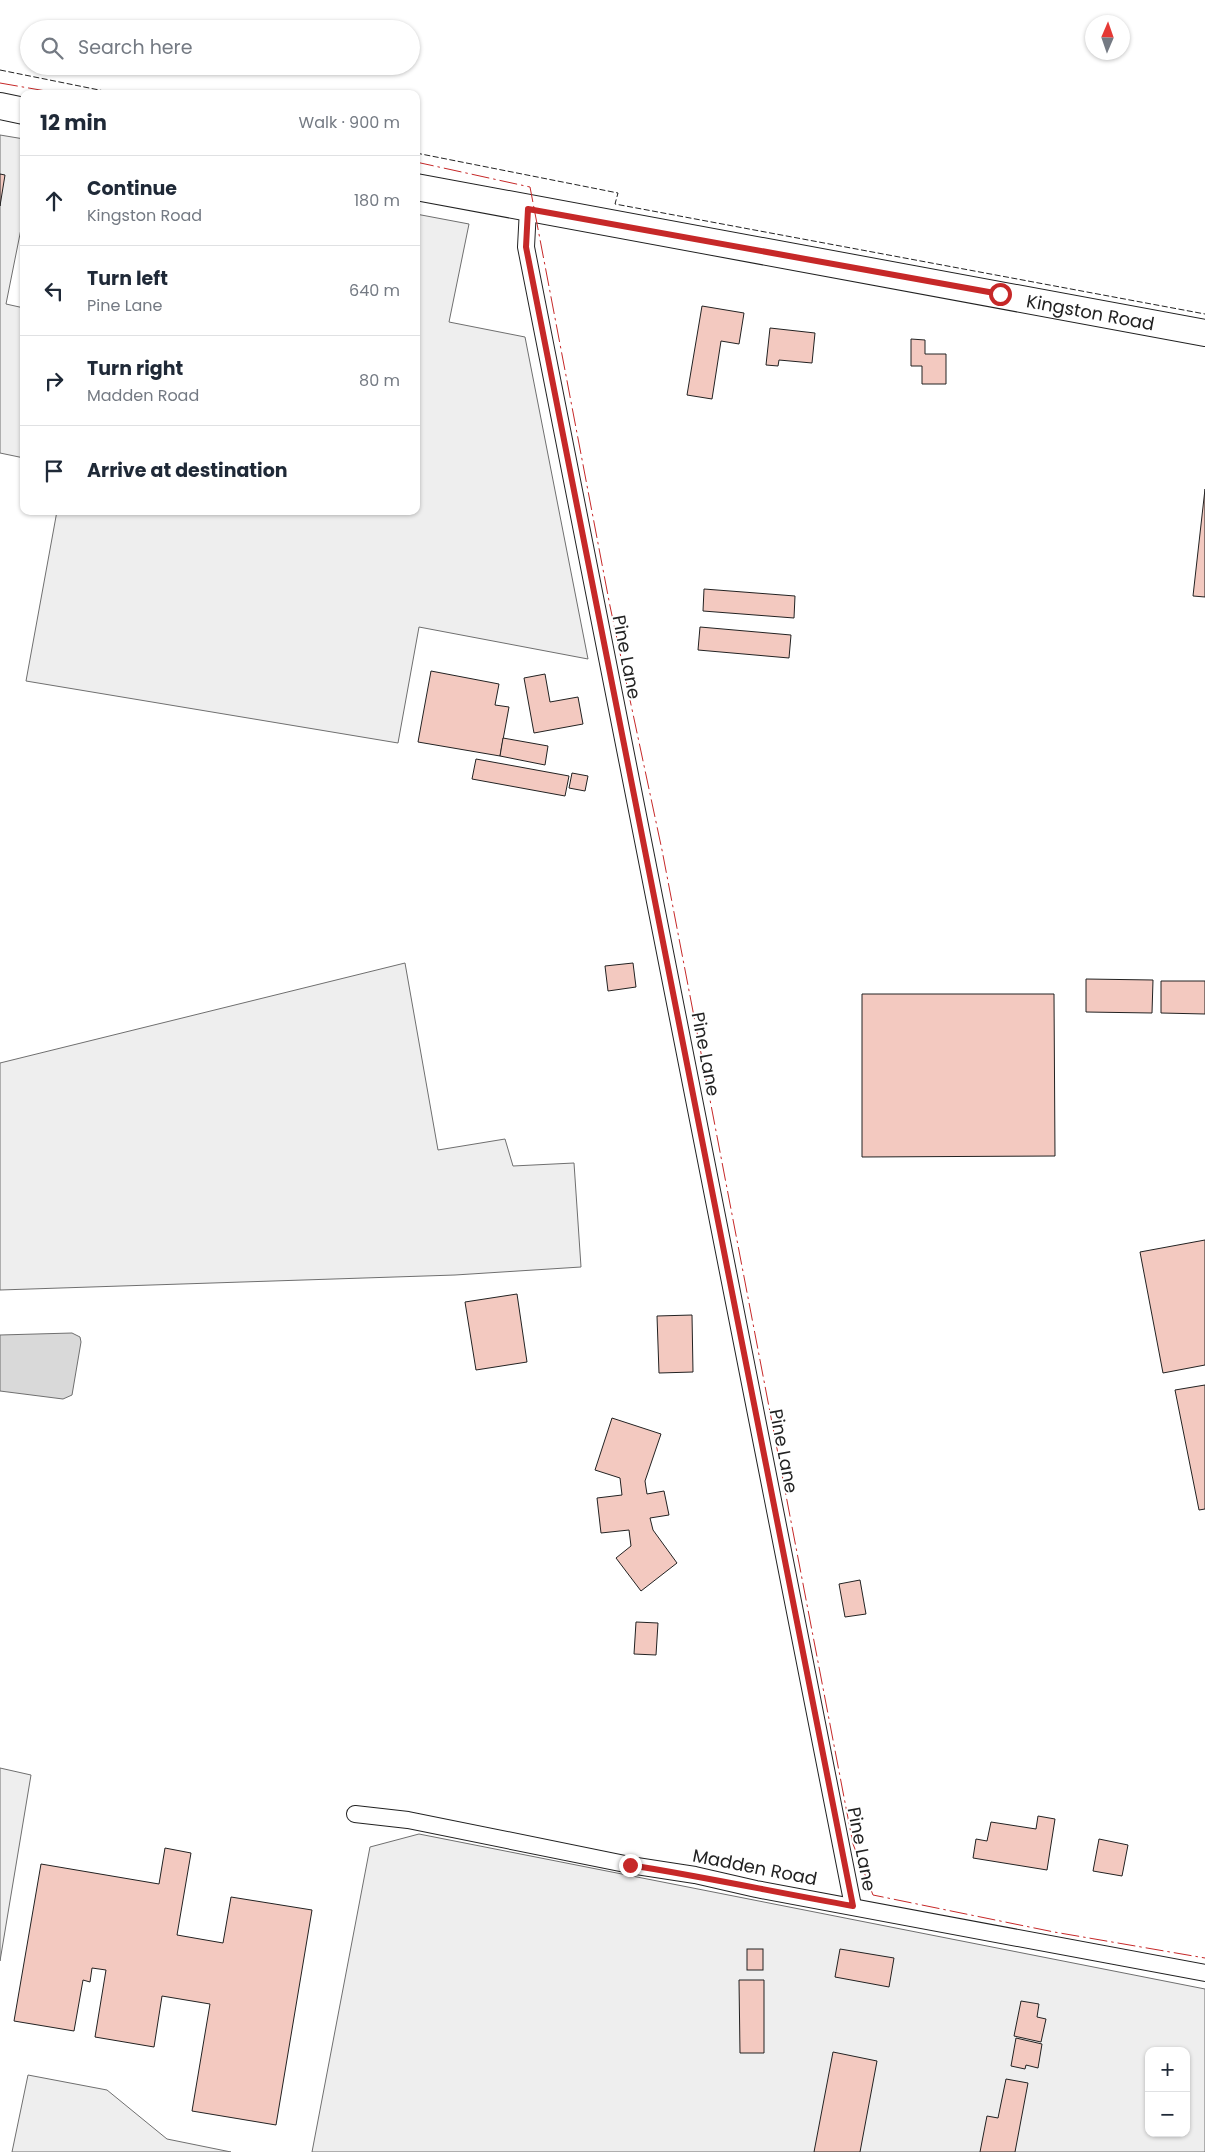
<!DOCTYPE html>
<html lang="en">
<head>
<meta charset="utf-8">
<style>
	:root { --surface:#fff; --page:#f6f6f7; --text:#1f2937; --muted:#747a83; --line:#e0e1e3 }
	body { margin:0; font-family:Poppins,sans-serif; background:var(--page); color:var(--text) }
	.controls { position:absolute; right:15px; bottom:15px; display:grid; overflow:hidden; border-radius:10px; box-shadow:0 1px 4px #0004 }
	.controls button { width:45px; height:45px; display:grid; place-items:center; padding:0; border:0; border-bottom:1px solid var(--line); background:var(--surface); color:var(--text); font:25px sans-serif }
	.compass { position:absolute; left:1085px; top:15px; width:45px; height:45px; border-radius:50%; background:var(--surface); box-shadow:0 1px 4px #0004; rotate:2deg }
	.stop { position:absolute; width:15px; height:15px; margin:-11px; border:4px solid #c62828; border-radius:50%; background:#fff }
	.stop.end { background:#c62828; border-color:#fff; box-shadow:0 1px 5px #0008 }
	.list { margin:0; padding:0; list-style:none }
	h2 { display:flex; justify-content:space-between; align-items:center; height:65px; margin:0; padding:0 20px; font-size:21px }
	h2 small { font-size:16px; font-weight:400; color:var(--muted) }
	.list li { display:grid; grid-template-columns:32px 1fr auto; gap:15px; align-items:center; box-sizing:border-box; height:90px; padding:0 20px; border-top:1px solid var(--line) }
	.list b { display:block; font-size:19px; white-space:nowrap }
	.list p { margin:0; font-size:16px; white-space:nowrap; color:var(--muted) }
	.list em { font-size:16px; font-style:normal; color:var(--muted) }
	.icon { flex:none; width:28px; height:28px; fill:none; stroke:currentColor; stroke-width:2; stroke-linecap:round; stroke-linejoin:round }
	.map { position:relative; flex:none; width:1205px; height:2152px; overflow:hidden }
	.search { position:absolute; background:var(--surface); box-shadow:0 1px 4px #0004; left:20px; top:20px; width:400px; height:55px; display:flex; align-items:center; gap:12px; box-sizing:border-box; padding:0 18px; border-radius:28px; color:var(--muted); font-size:19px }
	.panel { position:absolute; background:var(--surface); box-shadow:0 1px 4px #0004; left:20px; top:90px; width:400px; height:425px; border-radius:10px }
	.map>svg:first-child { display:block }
</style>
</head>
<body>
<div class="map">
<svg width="1205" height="2152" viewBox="0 0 1205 2152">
	<rect width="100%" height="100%" fill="#fff"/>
	<g fill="#eee" stroke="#6f6f6f" fill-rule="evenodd">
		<polygon points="0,135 24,139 24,214 6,304 24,308 24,458 0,453"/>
		<polygon points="416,214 469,224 449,322 525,337 588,659 419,627 398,743 26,681 57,511 416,511"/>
		<polygon points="405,963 438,1150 505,1139 513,1166 574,1163 581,1267 455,1275 0,1290 0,1063"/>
		<polygon points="0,1768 31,1775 0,1961"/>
		<path d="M419 1834 1205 1989V2152H312L370 1847ZM1149 2051H1186V2133H1149Z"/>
		<polygon points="28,2075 107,2090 167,2139 231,2152 12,2152"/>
	</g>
	<polygon fill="#d9d9d9" stroke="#6f6f6f" points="72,1333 80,1337 81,1342 72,1395 63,1399 0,1391 0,1335"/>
	<g fill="#f3c9c0" stroke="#222">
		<polygon points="0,174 5,175 0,206"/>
		<polygon points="702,306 744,313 739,344 721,341 712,399 687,395"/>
		<polygon points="770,328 815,333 812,363 779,360 778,366 766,365"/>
		<polygon points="911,339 925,340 925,354 946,354 946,384 922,384 922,366 911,366"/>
		<polygon points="1205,489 1205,597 1193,596"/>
		<polygon points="704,589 795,596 794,618 703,611"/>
		<polygon points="700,627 791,635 789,658 698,650"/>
		<polygon points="431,671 499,684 495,705 509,707 500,756 418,742"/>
		<polygon points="545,674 550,702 578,697 583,724 534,733 524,678"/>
		<polygon points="503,738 548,746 545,765 500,756"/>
		<polygon points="476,759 569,776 565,796 472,779"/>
		<polygon points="572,773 588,776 585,791 569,788"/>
		<polygon points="633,963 636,987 608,991 605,966"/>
		<polygon points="1086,979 1153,980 1152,1013 1086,1012"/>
		<polygon points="1161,981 1205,981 1205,1014 1161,1013"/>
		<polygon points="862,994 1054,994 1055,1156 862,1157"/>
		<polygon points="1205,1240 1205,1365 1163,1373 1140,1252"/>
		<polygon points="517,1294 527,1362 476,1370 465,1302"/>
		<polygon points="692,1315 693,1372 659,1373 657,1316"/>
		<polygon points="1205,1385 1205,1509 1199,1510 1175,1390"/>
		<polygon points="612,1418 661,1434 645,1481 647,1494 664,1491 669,1515 650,1518 653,1530 677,1563 641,1591 616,1558 631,1546 629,1530 601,1533 597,1498 622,1495 620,1478 595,1470"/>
		<polygon points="860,1580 866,1614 845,1617 839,1584"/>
		<polygon points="636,1622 658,1623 656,1655 634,1654"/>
		<polygon points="1038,1816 1055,1819 1047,1870 973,1858 976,1839 987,1841 991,1822 1036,1829"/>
		<polygon points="1099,1839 1128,1845 1122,1876 1093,1871"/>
		<polygon points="165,1848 191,1853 177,1935 223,1943 231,1897 312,1910 276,2125 192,2111 210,2004 162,1996 154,2047 95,2037 106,1970 92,1968 90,1982 83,1980 74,2031 14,2021 41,1864 159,1884"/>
		<rect x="747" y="1949" width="16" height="21"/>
		<polygon points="840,1949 894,1958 889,1987 835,1977"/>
		<polygon points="739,1980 764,1980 764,2053 740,2053"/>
		<polygon points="1021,2001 1039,2004 1037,2017 1046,2019 1041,2042 1014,2036"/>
		<polygon points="1016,2038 1042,2044 1038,2068 1026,2065 1025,2069 1011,2066"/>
		<polygon points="833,2052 877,2061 860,2152 814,2152"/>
		<polygon points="1006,2079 1028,2083 1015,2152 980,2152 987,2116 998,2118"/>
	</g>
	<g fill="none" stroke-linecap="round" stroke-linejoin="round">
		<g stroke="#222" stroke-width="18">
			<g id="minor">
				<polyline points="528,209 526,247 853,1906"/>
				<polyline points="355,1814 408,1820 630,1865 695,1875 756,1889 1205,1973"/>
			</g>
		</g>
		<g stroke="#222" stroke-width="28">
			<g id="primary">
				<polyline points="0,106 24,111"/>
				<path id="s1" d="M416 187 1205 333"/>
			</g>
		</g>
		<use href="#minor" stroke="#fff" stroke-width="16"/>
		<use href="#primary" stroke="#fff" stroke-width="26"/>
		<g stroke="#222" stroke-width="1" stroke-dasharray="6 2.5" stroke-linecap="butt">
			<polyline points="0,70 119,94"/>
			<polyline points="416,153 618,193 615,204 1205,314"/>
		</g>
		<g stroke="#c62828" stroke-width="1" stroke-dasharray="18 4 2.5 4" stroke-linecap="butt">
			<polyline points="0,83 63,94"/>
			<polyline points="416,162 530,187 610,606 662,850 853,1844 873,1895 1054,1932 1205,1958"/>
		</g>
	</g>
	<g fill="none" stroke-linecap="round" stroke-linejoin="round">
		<path stroke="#c62828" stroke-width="6" d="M630 1865C705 1877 779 1893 853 1906L526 247 528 209 1000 294"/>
	</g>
	<g text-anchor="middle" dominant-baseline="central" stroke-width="4" stroke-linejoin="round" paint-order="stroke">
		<g font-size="18" fill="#222" stroke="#fff">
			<text stroke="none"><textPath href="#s1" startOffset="686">Kingston Road</textPath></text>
			<text transform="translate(627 657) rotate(79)">Pine Lane</text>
			<text transform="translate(706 1054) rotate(79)">Pine Lane</text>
			<text transform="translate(784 1451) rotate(79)">Pine Lane</text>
			<text transform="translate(862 1849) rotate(79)">Pine Lane</text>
			<text transform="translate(755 1867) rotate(11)">Madden Road</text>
		</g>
	</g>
</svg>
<div class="controls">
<button>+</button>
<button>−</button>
</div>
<svg class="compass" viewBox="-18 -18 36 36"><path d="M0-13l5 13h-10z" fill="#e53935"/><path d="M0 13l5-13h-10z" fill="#747a83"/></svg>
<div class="stop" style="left:1000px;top:294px"></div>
<div class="stop end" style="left:630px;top:1865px"></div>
<div class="search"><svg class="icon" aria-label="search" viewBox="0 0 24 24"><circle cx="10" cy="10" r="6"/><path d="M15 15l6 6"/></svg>Search here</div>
<section class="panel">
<h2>12 min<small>Walk · 900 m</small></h2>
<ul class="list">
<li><svg class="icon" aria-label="ahead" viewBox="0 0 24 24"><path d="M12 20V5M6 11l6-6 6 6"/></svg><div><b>Continue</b><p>Kingston Road</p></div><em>180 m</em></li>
<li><svg class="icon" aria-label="left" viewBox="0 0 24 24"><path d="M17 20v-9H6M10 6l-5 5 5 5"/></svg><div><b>Turn left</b><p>Pine Lane</p></div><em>640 m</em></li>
<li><svg class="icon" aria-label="right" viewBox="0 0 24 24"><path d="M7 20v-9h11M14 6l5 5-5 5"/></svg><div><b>Turn right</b><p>Madden Road</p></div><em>80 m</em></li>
<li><svg class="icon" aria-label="arrive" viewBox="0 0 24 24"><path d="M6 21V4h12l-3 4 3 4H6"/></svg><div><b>Arrive at destination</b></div></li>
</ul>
</section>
</div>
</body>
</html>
